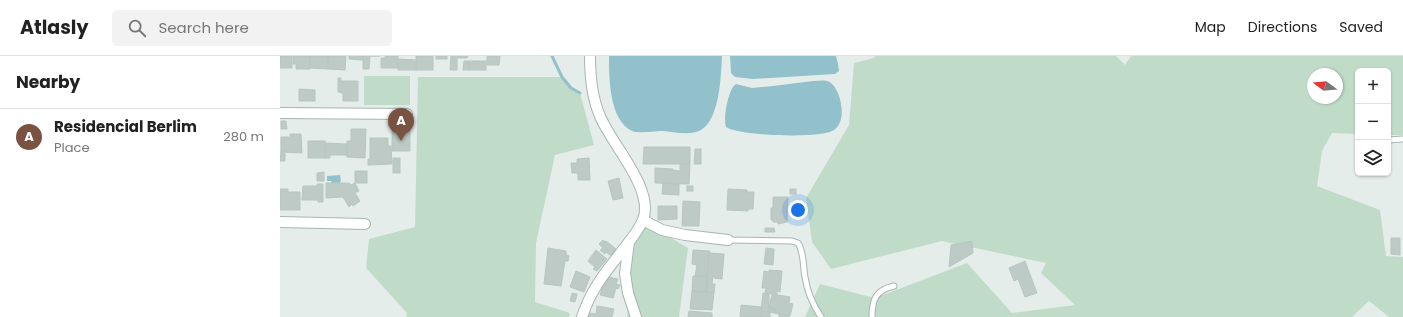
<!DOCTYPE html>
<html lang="en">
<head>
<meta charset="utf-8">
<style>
	:root { --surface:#fff; --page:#f2f2f2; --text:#222; --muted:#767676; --line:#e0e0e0; --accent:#7a5242 }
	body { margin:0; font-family:Poppins,sans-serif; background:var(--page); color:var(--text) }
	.controls { position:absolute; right:12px; top:12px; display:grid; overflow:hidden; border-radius:6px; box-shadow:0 1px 3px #0004 }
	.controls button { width:36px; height:36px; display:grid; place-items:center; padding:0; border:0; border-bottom:1px solid var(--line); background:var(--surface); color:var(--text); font:20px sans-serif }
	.compass { position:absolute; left:1027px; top:12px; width:36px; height:36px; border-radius:50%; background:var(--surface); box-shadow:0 1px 3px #0004; rotate:286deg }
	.you { position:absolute; left:518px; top:154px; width:14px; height:14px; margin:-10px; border:3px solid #fff; border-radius:50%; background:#1a73e8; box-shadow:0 0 0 6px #1a73e833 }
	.badge { display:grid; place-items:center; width:26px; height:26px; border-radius:50%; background:var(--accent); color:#fff; font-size:13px; font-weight:700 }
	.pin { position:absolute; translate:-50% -33px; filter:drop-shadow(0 1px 2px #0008) }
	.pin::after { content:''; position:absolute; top:21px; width:14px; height:12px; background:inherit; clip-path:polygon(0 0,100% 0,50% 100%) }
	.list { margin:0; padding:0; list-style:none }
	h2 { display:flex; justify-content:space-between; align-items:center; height:52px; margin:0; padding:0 16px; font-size:17px }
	h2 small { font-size:13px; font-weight:400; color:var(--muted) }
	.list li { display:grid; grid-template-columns:26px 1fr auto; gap:12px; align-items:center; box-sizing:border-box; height:56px; padding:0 16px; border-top:1px solid var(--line) }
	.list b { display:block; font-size:15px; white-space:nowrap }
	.list p { margin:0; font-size:13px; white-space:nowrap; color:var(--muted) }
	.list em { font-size:13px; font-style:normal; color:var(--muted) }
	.icon { flex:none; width:22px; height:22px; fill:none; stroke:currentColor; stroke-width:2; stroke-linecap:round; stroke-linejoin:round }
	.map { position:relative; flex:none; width:1123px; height:261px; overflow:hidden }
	header { display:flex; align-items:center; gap:24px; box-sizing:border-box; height:56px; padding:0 20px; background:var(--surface); border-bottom:1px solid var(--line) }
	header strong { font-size:19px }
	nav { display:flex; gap:22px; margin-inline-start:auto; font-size:14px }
	.search { width:280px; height:36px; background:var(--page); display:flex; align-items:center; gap:10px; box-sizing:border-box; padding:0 14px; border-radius:6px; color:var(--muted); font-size:15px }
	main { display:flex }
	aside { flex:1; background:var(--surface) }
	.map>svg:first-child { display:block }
</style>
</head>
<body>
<header>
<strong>Atlasly</strong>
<div class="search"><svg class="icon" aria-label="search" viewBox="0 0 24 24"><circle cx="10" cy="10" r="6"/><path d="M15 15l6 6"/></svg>Search here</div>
<nav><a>Map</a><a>Directions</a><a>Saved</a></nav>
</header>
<main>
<aside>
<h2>Nearby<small></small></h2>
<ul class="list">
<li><span class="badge">A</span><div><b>Residencial Berlim</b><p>Place</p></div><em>280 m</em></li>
</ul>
</aside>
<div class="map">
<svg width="1123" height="261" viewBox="0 0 1123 261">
	<rect width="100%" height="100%" fill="#e5edea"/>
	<g fill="#c0dcc9" fill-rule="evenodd">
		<path d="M595 0H836L845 9 851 0H1123V79H1108V15H1078V78L1052 77 1042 95 1037 130 1100 154 1106 200 1123 201V261H1109L1089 245 1072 261H525L540 228 595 242 687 207 732 257 795 249 761 217 766 207 662 185 551 213 532 186 526 142 569 69 574 7 594 2ZM1033 18H1057V42H1033Z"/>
		<rect x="84" y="20" width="46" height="29"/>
		<polygon points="138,21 282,21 291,32 300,37 314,89 275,99 256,187 255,246 290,257 289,261 126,261 127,257 86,212 89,183 135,171"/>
		<polygon points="367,169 383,177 408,192 399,261 347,261 349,236 349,214 351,193"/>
	</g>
	<g fill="#92c1cc">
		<path d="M329 0H442C441 19 440 63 421 74 411 80 393 76 382 75 374 75 358 78 352 75 329 64 329 21 329 0Z"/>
		<polygon points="450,0 556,0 558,8 559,15 555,18 473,23 455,21 451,17"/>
		<path d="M533 25C539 25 546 23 551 27 562 36 567 66 554 74 541 83 459 80 446 71 443 63 448 33 456 28L472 32 493 30Z"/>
		<polygon points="60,119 61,125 59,127 52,127 51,125 47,125 47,120"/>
	</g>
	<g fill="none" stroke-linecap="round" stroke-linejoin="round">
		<polyline stroke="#92c1cc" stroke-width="3" points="272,0 282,21 291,32 300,37"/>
	</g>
	<g fill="#bdcac6" stroke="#b8c6c1">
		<rect x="0" y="0" width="12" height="12"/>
		<polygon points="13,0 30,0 30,13 16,13 16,8 13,8"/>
		<polygon points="30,0 48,0 48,13 30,12"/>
		<polygon points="48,0 66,0 65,14 48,13"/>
		<polygon points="69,0 83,0 82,4 69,3"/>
		<polygon points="83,0 100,0 90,0 89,13 83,13"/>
		<polygon points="105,0 118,0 118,12 101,12 101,2 105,2"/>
		<rect x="136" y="0" width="17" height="14"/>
		<rect x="156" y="0" width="11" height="3"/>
		<polygon points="171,0 188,0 187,2 177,2 177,14 170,14"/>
		<polygon points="207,0 220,0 219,9 207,9"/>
		<polygon points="118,3 136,4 136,14 118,14"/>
		<polygon points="184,5 189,5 189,14 183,14"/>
		<rect x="189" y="5" width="17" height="9"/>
		<polygon points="58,22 61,22 61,25 78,25 78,45 63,45 63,37 58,36"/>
		<polygon points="19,33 35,34 35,45 19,45"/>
		<polygon points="1,65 6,65 7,73 1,73"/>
		<polygon points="71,73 86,73 85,102 67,101 67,85 71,85"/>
		<polygon points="112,74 130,75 130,95 112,95"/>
		<polygon points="10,78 21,78 22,97 1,96 1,81 10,81"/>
		<polygon points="90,82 108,82 108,90 111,90 112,108 88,109 88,103 90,103"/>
		<rect x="28" y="85" width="17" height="17"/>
		<polygon points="45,87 67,88 67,99 50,99 50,102 45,102"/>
		<polygon points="364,91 410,91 410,108 363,108"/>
		<polygon points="415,93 421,93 421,108 414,108"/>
		<polygon points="1,96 5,97 5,105 0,105"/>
		<rect x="113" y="102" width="7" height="15"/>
		<polygon points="309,102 310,124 298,124 298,117 292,117 291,107 297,107 297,103"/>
		<polygon points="400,108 410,108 409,128 375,127 375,112 393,113 393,114 400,115"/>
		<rect x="75" y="115" width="12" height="12"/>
		<polygon points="44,116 44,125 37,125 37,117"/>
		<polygon points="339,122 343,142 333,144 328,125"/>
		<polygon points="46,127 69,127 71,129 75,127 79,135 75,137 80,145 73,150 72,148 69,151 63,141 46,142"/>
		<polygon points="383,127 399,128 399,139 382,138"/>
		<polygon points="37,128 43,128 43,146 38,146 38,144 22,144 23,130 37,130"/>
		<rect x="407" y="130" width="6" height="5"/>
		<polygon points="0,133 8,133 8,136 20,136 20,154 0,154"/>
		<polygon points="448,133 467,134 467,136 474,136 473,153 468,153 468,155 447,154"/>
		<rect x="510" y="133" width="6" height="5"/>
		<polygon points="493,141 508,141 507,166 498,168 498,166 493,166 493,164 491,164 491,152 493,152"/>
		<polygon points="403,145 420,146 419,170 402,170"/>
		<polygon points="378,150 397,150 397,163 378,164"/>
		<polygon points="485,172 494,172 495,176 485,176"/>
		<polygon points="1111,182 1120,182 1120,199 1111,198"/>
		<polygon points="323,184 325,186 326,185 336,193 331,200 326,196 325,198 320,194 323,192 319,188"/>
		<polygon points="692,185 693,197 669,211 671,189"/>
		<polygon points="268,192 286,195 286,199 289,200 288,205 285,205 281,230 264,228"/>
		<polygon points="486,192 494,193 493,209 484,208"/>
		<polygon points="316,194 327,203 317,215 313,213 315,211 308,205"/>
		<polygon points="413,194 430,195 427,221 415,220 417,209 412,208"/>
		<polygon points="429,197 444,198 442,223 434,222 433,219 432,228 435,228 434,237 426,236"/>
		<polygon points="745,205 757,237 745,241 738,223 734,225 729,212"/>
		<polygon points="489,214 502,215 500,236 497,235 497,238 485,237 486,232 482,232 484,215 489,216"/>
		<polygon points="296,215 310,221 304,236 290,231"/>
		<polygon points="413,220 427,221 426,236 412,235"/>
		<polygon points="328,221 338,223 336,228 340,229 338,233 336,232 333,242 320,239 324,227 326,228"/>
		<polygon points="412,235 434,237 432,254 410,253"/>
		<polygon points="292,237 297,238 295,246 290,245"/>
		<polygon points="483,237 489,238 489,252 495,253 494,257 481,255"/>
		<polygon points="492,238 510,241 509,247 513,248 510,260 494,257 495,253 489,252"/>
		<polygon points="461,249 481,251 481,261 460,261"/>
		<polygon points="317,250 334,253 332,261 308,261 308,257 316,258"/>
		<polygon points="409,255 432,257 432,261 408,261"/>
		<polygon points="481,255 490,256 490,261 481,261"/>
		<polygon points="499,258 509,260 509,261 499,261"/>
	</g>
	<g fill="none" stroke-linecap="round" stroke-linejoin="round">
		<g stroke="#a8b5b1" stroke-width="7">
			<g id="service">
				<polyline points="1108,84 1123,83"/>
				<path d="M448 184 512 185 518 187C524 196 523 210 525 221 527 235 533 249 541 261"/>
				<path d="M592 261C592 243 596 234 614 230"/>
			</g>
		</g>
		<g stroke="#a8b5b1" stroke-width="12">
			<g id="minor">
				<polyline points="0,57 127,58"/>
				<polyline points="363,164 382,174 405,179 448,184"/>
				<polyline points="0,166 85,168"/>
				<polyline points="349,186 345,217 348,237 356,261"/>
				<path d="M302 261C310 236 323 219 339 199 347 188 358 176 363 164 375 133 331 88 320 60 312 42 310 19 310 0"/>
			</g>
		</g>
		<use href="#service" stroke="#fff" stroke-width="5"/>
		<use href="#minor" stroke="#fff" stroke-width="10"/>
	</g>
</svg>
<div class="controls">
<button>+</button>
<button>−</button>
<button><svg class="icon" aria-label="layers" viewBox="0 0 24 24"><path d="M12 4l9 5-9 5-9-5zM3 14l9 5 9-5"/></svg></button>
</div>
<svg class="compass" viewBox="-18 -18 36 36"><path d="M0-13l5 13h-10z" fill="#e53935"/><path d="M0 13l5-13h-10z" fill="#767676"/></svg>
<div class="you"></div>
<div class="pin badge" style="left:121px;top:85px">A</div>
</div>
</main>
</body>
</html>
